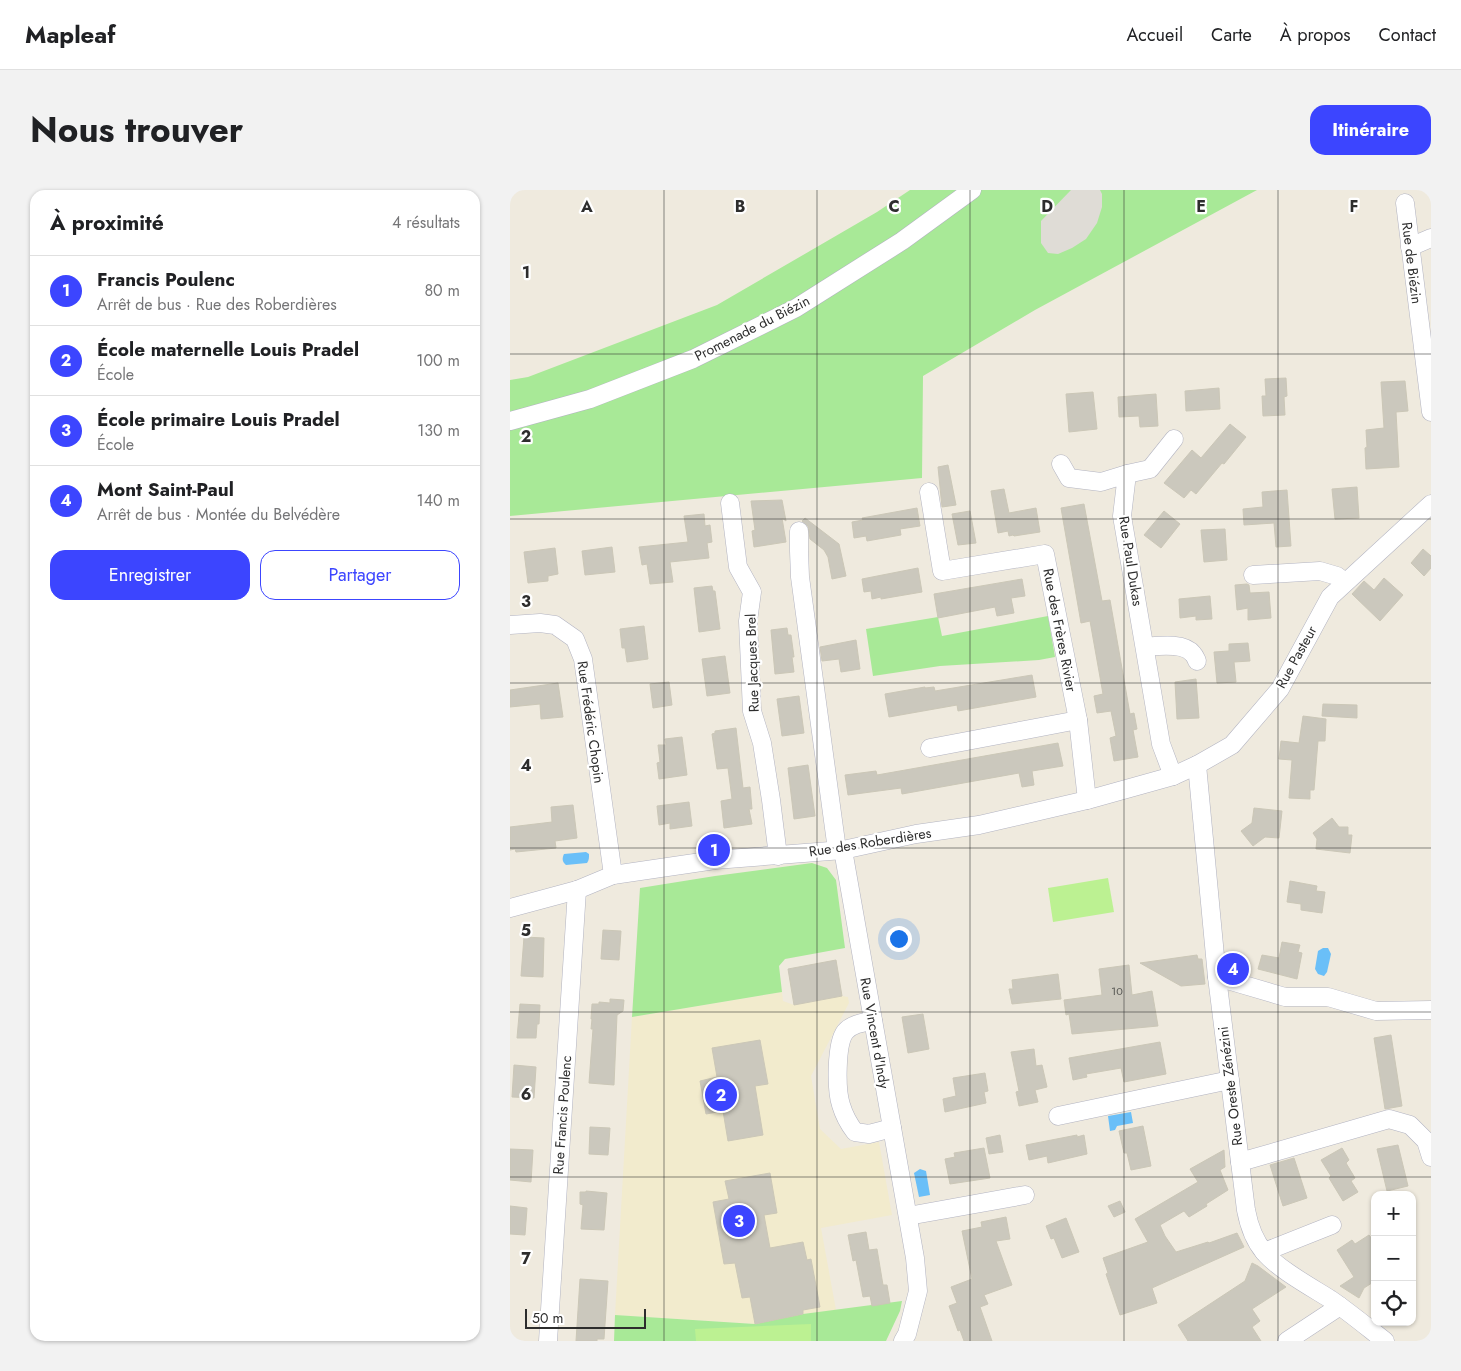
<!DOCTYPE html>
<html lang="fr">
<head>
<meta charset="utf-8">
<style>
	:root { --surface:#fff; --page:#f2f2f2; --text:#202124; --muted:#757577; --line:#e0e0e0; --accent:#3c45ff }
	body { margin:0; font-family:Jost,sans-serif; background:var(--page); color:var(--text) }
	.controls { position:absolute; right:15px; bottom:15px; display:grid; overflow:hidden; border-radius:10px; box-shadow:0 1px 4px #0004 }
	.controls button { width:45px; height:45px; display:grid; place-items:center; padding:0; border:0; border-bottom:1px solid var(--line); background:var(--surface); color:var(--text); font:25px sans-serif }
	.scale { position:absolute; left:15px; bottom:12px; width:121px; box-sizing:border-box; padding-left:5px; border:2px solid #2d2d2d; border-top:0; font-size:14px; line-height:18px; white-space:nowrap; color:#2d2d2d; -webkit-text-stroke:4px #fff; paint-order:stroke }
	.you { position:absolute; left:388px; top:748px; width:18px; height:18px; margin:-12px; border:4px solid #fff; border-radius:50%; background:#1a73e8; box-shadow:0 0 0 8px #1a73e833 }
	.badge { display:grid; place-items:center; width:32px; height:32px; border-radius:50%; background:var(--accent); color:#fff; font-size:16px; font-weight:700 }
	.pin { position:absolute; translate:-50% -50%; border:2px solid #fff; box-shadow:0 1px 5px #0006 }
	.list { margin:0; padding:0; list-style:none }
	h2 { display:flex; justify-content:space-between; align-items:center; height:65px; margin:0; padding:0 20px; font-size:21px }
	h2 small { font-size:16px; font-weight:400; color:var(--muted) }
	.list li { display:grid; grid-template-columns:32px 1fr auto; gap:15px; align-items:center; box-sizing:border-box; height:70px; padding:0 20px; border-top:1px solid var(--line) }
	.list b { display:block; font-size:19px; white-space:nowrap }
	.list p { margin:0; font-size:16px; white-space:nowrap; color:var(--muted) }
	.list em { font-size:16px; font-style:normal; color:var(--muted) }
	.actions { display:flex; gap:10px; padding:15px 20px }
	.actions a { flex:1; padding:11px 0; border:1px solid var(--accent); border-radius:15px; text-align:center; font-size:18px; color:var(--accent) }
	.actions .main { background:var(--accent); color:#fff }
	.icon { flex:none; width:28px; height:28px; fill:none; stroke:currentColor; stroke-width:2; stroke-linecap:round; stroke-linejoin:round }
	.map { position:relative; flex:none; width:921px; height:1151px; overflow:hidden; border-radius:15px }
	header { display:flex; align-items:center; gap:30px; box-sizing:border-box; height:70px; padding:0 25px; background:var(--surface); border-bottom:1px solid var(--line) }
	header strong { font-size:24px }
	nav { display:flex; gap:28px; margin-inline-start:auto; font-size:18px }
	.intro { display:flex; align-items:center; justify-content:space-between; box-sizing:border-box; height:120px; padding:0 30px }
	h1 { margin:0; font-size:35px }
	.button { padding:12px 22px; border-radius:15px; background:var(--accent); color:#fff; font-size:18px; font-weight:700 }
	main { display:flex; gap:30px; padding:0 30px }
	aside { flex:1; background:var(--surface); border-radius:15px; box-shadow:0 1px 4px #0004 }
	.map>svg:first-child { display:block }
</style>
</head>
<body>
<header>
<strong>Mapleaf</strong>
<nav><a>Accueil</a><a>Carte</a><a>À propos</a><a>Contact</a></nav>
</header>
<div class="intro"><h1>Nous trouver</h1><a class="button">Itinéraire</a></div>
<main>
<aside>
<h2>À proximité<small>4 résultats</small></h2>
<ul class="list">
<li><span class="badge">1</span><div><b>Francis Poulenc</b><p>Arrêt de bus · Rue des Roberdières</p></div><em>80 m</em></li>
<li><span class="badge">2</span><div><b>École maternelle Louis Pradel</b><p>École</p></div><em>100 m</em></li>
<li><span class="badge">3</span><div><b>École primaire Louis Pradel</b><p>École</p></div><em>130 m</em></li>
<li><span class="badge">4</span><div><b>Mont Saint-Paul</b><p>Arrêt de bus · Montée du Belvédère</p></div><em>140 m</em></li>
</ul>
<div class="actions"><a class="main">Enregistrer</a><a>Partager</a></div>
</aside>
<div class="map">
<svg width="921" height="1151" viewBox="0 0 921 1151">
	<rect width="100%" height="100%" fill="#efeade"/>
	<polygon fill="#f2ebcd" points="272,802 273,811 284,815 332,806 338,807 339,813 301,886 310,939 331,959 369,952 382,1025 311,1038 326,1120 293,1124 245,1134 105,1125 122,827"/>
	<g fill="#a8e997">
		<polygon points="400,0 747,0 525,120 413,186 412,288 0,326 0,190 18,187 207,115 367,22"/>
		<polygon points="538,426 545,467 529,470 430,476 363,486 356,439 428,427 432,446"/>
		<polygon points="302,673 317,678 326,690 335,758 275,769 269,776 272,802 122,827 130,698 205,686"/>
		<polygon points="392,1111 390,1121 376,1151 104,1151 105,1125 245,1134 293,1124"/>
	</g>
	<g fill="#bcf192">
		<polygon points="598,688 604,722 543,732 538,698"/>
		<polygon points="301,1134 301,1151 186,1151 185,1139"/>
	</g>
	<polygon fill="#dfdcd6" points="561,0 590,0 592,4 592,17 587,33 576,49 562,58 548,64 538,63 531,53 531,31"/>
	<g fill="#6abff8">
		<path d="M76 662 79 664C79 668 79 670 77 673L56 675C52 672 52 668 54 664Z"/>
		<polygon points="813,758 818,758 821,764 817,782 814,786 808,784 805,779 808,761"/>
		<polygon points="621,922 623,933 607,936 605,940 600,941 598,926"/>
		<polygon points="410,979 416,981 420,1005 409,1007 404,983"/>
	</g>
	<g fill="#cbc8bd" stroke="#cbc7b7">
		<polygon points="776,188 777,206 774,207 775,225 753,226 752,206 756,206 755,189"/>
		<polygon points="895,191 898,221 886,222 889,277 856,279 855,258 857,257 856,240 874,238 871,192"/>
		<polygon points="709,198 710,219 676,221 675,201"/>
		<polygon points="583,202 587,239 559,242 556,204"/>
		<polygon points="646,204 648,236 630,237 629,226 609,227 608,207"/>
		<polygon points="720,234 736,247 714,274 712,273 686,304 681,300 674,308 654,293 682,260 691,268"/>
		<polygon points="438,275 446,315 432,317 428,277"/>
		<polygon points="847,297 849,328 825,329 822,299"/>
		<polygon points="494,299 499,323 526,318 530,342 504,346 503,345 499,346 498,341 488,343 481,301"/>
		<polygon points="777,300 781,356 766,357 764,333 734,335 733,319 753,317 752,302"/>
		<polygon points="272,310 276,331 272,328 276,352 244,357 242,341 245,340 241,311"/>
		<polygon points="574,314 592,411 600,410 620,524 624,523 627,539 623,540 628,567 604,571 600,548 606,546 601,521 587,523 584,506 593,504 580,431 571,433 551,318"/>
		<polygon points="407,318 410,336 390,339 391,345 357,351 356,346 344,348 342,332 353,330 352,328"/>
		<polygon points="460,321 466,353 448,355 442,324"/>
		<polygon points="654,321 670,334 651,358 634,345"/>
		<polygon points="194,324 195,336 200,335 202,352 197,353 199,368 160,372 163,392 140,394 137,374 132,375 129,357 178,352 174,326"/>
		<polygon points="295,328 329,354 336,386 322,389 318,367 314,360 300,349 298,336 292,331"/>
		<polygon points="715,339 717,370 694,372 691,340"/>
		<polygon points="102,357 105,382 75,385 72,361"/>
		<polygon points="45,358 48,384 38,386 38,391 18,393 14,362"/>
		<polygon points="913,359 921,366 921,378 914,386 901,373"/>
		<polygon points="408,378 412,402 371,409 371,407 362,409 361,401 354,402 352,389"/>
		<polygon points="874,388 893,405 870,431 842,404 854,391 864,400"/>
		<polygon points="512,389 515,406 501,408 504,423 487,426 485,417 428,428 424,404"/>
		<polygon points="737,394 739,395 740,403 759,402 761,428 738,430 738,418 727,420 725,395"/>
		<polygon points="202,396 203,401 205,401 210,439 189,442 184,398"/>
		<polygon points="700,406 702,429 686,430 686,426 670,428 669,409"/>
		<polygon points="134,436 138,469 117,472 115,458 112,458 110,439"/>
		<polygon points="277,438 278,445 281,445 284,467 282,467 284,482 265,484 261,440"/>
		<polygon points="346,450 350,479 331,482 329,469 312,471 310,457"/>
		<polygon points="738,453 740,471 724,472 726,492 707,493 704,462 719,461 719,454"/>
		<polygon points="215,466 220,503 197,506 192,469"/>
		<polygon points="522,485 526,507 448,521 447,515 379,527 375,504 415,497 415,498 424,497 425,501"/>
		<polygon points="686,489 689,528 667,529 665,492"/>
		<polygon points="159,492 162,515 143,518 140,494"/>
		<polygon points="48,493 53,527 31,529 30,514 0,517 0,500"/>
		<polygon points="289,506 294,543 272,546 267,509"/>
		<polygon points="813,514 847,515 847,528 812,526"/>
		<polygon points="793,526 816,529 815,551 808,551 804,600 800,600 800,609 779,608 782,570 769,569 771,551 789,553"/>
		<polygon points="226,538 233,598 240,597 242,619 239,619 242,634 214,638 211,611 222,609 218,578 207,579 202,544 205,543 205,541"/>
		<polygon points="172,547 177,585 149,589 147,573 150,572 148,555 156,555 155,549"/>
		<polygon points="548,553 553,576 522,581 524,595 512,597 509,583 392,604 391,598 338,605 335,585 366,581 367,585"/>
		<polygon points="298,575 305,626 284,629 278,578"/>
		<polygon points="179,612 182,636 160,639 160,633 149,635 147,616"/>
		<polygon points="63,615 67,648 45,651 46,658 6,662 5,659 0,660 0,637 42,632 41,617"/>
		<polygon points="744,618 772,621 769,648 755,647 743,656 731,641 742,633"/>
		<polygon points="822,628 829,637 838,637 838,645 842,645 840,663 806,659 807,649 803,643"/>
		<polygon points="780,691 807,696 806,701 815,702 812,723 791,720 791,714 777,712"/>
		<polygon points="93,740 111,741 109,770 91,769"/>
		<polygon points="14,747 34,748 33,787 11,786"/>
		<polygon points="772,752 790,755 788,762 792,763 787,789 748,779 752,765 769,768"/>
		<polygon points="687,765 688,769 692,769 695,794 671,796 630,773"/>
		<polygon points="326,770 332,806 284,815 278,779"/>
		<polygon points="619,775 622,805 642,801 648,836 562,844 559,824 556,825 554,810 592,805 589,779"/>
		<polygon points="548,784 551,809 502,814 499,799 503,799 502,790"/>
		<polygon points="100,809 114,810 113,821 107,825 104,895 79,893 83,839 81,839 82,829 81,829 82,814 89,814 89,812 100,813"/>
		<polygon points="10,814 30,815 29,834 27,834 26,848 7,848"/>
		<polygon points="413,824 419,859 398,863 392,827"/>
		<polygon points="881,845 892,916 875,919 864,848"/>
		<polygon points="250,850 258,894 245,896 253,945 218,951 213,921 196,924 190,891 207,887 202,858"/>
		<polygon points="650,852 656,884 614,892 611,878 576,884 577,887 563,890 559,868"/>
		<polygon points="524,859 526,876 532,875 537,897 525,900 528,912 509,916 506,902 509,901 501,862"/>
		<polygon points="4,875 26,877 24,908 2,907"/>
		<polygon points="475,883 478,901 474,902 476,913 435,922 433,909 446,906 443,888"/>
		<polygon points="633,936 641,976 621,980 617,963 614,963 609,941"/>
		<polygon points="80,937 100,938 98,965 79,964"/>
		<polygon points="490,945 493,962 479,964 476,948"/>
		<polygon points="567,945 567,947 574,945 577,964 538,973 537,966 519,970 516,955"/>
		<polygon points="888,955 898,996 877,1001 867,959"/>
		<polygon points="474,958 480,988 440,994 435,969 445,967 444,963"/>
		<polygon points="832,958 839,970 836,973 845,988 841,991 848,1002 833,1011 819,988 821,986 811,970"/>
		<polygon points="0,959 23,960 21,992 0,990"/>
		<polygon points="714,960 715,977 710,980 718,1000 696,1014 697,1016 679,1027 674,1021 650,1035 655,1046 666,1062 698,1052 699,1053 727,1043 734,1057 642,1098 647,1113 610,1125 596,1084 598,1083 593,1068 638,1052 625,1029 688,992 680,979"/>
		<polygon points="784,968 797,1008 773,1016 760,975"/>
		<polygon points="260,983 267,1023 254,1025 260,1058 293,1052 297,1070 301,1069 310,1117 293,1120 293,1124 245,1134 240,1107 232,1108 225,1073 214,1074 203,1012 219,1009 215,991"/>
		<polygon points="76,1001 97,1003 94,1040 71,1039 73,1015 70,1014 70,1002 76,1002"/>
		<polygon points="610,1011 615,1022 604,1027 598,1016"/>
		<polygon points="0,1016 17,1018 15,1045 0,1044"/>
		<polygon points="496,1027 500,1049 486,1051 502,1095 474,1105 478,1114 470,1117 482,1151 454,1151 450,1140 448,1141 439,1116 447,1113 441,1097 462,1089 452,1041 472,1037 471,1032"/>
		<polygon points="556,1028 569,1062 552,1068 544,1048 541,1049 536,1036"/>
		<polygon points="356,1042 359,1060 367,1059 373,1095 377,1095 380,1113 362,1116 360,1106 353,1107 346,1070 343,1071 338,1045"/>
		<polygon points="859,1045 865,1053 865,1091 854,1098 849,1108 830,1096 844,1087 827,1060 842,1050 845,1054"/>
		<polygon points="742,1073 748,1076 776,1097 742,1119 750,1131 742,1137 751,1151 678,1151 668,1135 735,1091"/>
		<polygon points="70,1089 98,1091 94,1149 87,1149 87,1151 66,1151"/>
	</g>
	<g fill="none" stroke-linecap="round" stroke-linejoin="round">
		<g stroke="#b2b3c1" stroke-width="19">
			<g id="minor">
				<polyline points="895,13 921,222"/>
				<polyline points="900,57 921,48"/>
				<polyline points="0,231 80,209 183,169 286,118 392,51 462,0"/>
				<polyline points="551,274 559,288 591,292 617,284 612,326 651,554 663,586"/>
				<polyline points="617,284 640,279 664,249"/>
				<polyline points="419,302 432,381 535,364 568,530 577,610"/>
				<polyline points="220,313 228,377 242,402 238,431 242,521 252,553 261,610 268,666"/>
				<polyline points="289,341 289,361 290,387 327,660"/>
				<polyline points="743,385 810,381 827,386 835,392"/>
				<polyline points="0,435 30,433 45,435 65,449 73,469 103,685"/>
				<path d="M635 457C648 456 674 452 683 464 685 466 686 469 687 471"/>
				<polyline points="420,558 568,530"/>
				<path d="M687 575 707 787 736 1020C739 1036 744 1050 754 1062 768 1079 801 1097 820 1109 839 1122 857 1137 875 1151"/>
				<polyline points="333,660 405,1068 408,1101 397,1144 393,1151"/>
				<polyline points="0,718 67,700 103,685 205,670 333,660 406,644 469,635 577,610 663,586 687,575 722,555 770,499 820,407 921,314"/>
				<polyline points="707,787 775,807 818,807 866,821 921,820"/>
				<path d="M363 831C354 832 341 834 335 842 326 854 326 900 331 915 334 925 338 933 345 942L359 944 382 938"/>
				<polyline points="548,926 720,890"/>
				<polyline points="730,972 879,929 900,935 916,951 921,967"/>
				<polyline points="398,1026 515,1005"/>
				<polyline points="754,1062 822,1035"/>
				<polyline points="38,1151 67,700"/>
				<polyline points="777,1151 830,1116"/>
			</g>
		</g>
		<use href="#minor" stroke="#fff" stroke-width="18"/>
	</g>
	<path fill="none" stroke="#2d2d2d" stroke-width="1" stroke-opacity="0.55" d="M154 0V1151M307 0V1151M460 0V1151M614 0V1151M768 0V1151M0 164H921M0 329H921M0 493H921M0 658H921M0 822H921M0 987H921"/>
	<g text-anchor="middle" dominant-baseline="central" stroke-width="4.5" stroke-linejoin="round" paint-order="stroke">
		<g font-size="11" fill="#545451">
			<text x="607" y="801">10</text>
		</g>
		<g font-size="14" fill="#2d2d2d" stroke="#fff">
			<text transform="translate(902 73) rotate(83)">Rue de Biézin</text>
			<text transform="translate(242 138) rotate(-27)">Promenade du Biézin</text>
			<text transform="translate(621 371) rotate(81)">Rue Paul Dukas</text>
			<text transform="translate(550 440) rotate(79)">Rue des Frères Rivier</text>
			<text transform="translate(786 467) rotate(-61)">Rue Pasteur</text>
			<text transform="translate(242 473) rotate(-92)">Rue Jacques Brel</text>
			<text transform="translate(81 532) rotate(82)">Rue Frédéric Chopin</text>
			<text transform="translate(360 652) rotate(-9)">Rue des Roberdières</text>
			<text transform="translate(365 843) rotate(80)">Rue Vincent d'Indy</text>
			<text transform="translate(720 896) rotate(-97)">Rue Oreste Zénézini</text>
			<text transform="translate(52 925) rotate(-86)">Rue Francis Poulenc</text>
		</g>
	</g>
	<g font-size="16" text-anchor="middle" font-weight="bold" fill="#2d2d2d" stroke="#fff" stroke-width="4.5" stroke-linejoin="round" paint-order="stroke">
		<text x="77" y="22">A</text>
		<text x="230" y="22">B</text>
		<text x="384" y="22">C</text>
		<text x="537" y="22">D</text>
		<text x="691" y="22">E</text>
		<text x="844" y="22">F</text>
		<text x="16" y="88">1</text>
		<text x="16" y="252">2</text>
		<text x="16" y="417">3</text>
		<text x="16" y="581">4</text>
		<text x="16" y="746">5</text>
		<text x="16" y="910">6</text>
		<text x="16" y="1074">7</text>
	</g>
</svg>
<div class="controls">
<button>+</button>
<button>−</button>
<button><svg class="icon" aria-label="locate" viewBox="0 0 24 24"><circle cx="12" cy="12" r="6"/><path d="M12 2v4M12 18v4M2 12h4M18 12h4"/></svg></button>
</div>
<div class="scale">50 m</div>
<div class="you"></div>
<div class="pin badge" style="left:204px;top:660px">1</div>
<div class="pin badge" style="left:211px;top:905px">2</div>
<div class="pin badge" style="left:229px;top:1031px">3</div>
<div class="pin badge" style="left:723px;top:779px">4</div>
</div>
</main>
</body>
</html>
